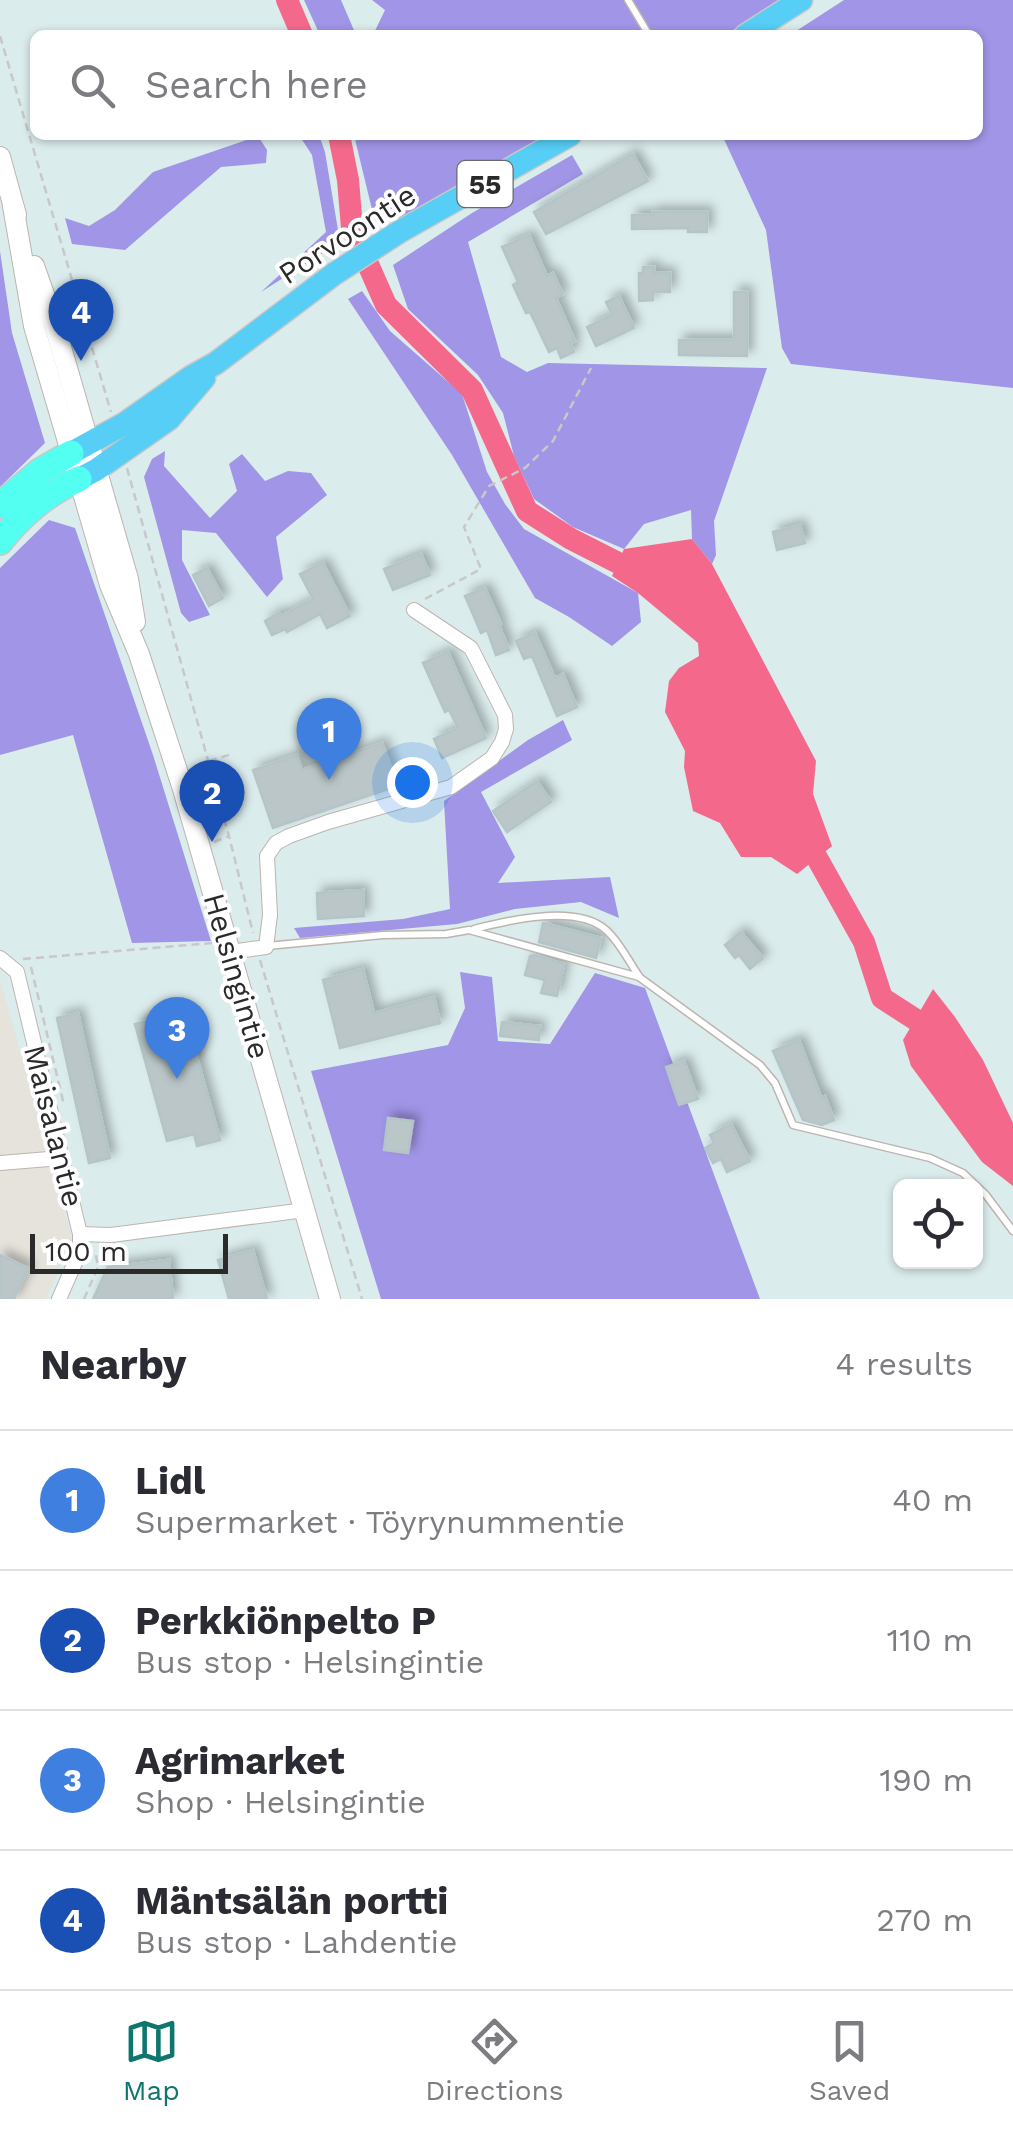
<!DOCTYPE html>
<html lang="en">
<head>
<meta charset="utf-8">
<style>
	:root { --surface:#fff; --page:#f7f7f7; --text:#2b2b33; --muted:#7c7c81; --line:#e1e1e2; --accent:#0f766e }
	body { margin:0; font-family:"Work Sans",sans-serif; background:var(--page); color:var(--text) }
	.controls { position:absolute; right:30px; bottom:30px; display:grid; overflow:hidden; border-radius:15px; box-shadow:0 2px 8px #0004 }
	.controls button { width:90px; height:90px; display:grid; place-items:center; padding:0; border:0; border-bottom:2px solid var(--line); background:var(--surface); color:var(--text); font:50px sans-serif }
	.scale { position:absolute; left:30px; bottom:25px; width:198px; box-sizing:border-box; padding-left:10px; border:5px solid #2a2a2a; border-top:0; font-size:28px; line-height:35px; white-space:nowrap; color:#2a2a2a; -webkit-text-stroke:8px #fff; paint-order:stroke }
	.you { position:absolute; left:412px; top:782px; width:35px; height:35px; margin:-25px; border:8px solid #fff; border-radius:50%; background:#1a73e8; box-shadow:0 0 0 15px #1a73e833 }
	.badge { display:grid; place-items:center; width:65px; height:65px; border-radius:50%; background:var(--accent); color:#fff; font-size:32px; font-weight:700 }
	.pin { position:absolute; translate:-50% -82px; filter:drop-shadow(0 2px 5px #0008) }
	.pin::after { content:''; position:absolute; top:52px; width:35px; height:30px; background:inherit; clip-path:polygon(0 0,100% 0,50% 100%) }
	.list { margin:0; padding:0; list-style:none }
	h2 { display:flex; justify-content:space-between; align-items:center; height:130px; margin:0; padding:0 40px; font-size:42px }
	h2 small { font-size:32px; font-weight:400; color:var(--muted) }
	.list li { display:grid; grid-template-columns:65px 1fr auto; gap:30px; align-items:center; box-sizing:border-box; height:140px; padding:0 40px; border-top:2px solid var(--line) }
	.list b { display:block; font-size:38px; white-space:nowrap }
	.list p { margin:0; font-size:32px; white-space:nowrap; color:var(--muted) }
	.list em { font-size:32px; font-style:normal; color:var(--muted) }
	.icon { flex:none; width:55px; height:55px; fill:none; stroke:currentColor; stroke-width:2; stroke-linecap:round; stroke-linejoin:round }
	.map { position:relative; flex:none; width:1013px; height:1299px; overflow:hidden }
	.search { position:absolute; background:var(--surface); box-shadow:0 2px 8px #0004; left:30px; right:30px; top:30px; height:110px; display:flex; align-items:center; gap:25px; box-sizing:border-box; padding:0 35px; border-radius:15px; color:var(--muted); font-size:38px }
	.sheet { height:690px; background:var(--surface) }
	nav { display:flex; justify-content:space-around; align-items:center; box-sizing:border-box; height:140px; border-top:2px solid var(--line); background:var(--surface); font-size:28px; color:var(--muted) }
	nav a { display:grid; justify-items:center; gap:5px }
	nav .on { color:var(--accent) }
	.map>svg:first-child { display:block }
</style>
</head>
<body>
<div class="map">
<svg width="1013" height="1299" viewBox="0 0 1013 1299">
	<defs>
		<filter id="shadow"><feDropShadow dx="5.5" dy="-5.5" stdDeviation="5" flood-color="#0004"/></filter>
	</defs>
	<rect width="100%" height="100%" fill="#dbeced"/>
	<polygon fill="#e5e3dc" points="0,979 72,1239 46,1299 0,1299"/>
	<g fill="#a095e6">
		<polygon points="304,0 341,0 356,35 320,35"/>
		<polygon points="372,0 783,0 725,35 373,35 385,10"/>
		<polygon points="844,0 1013,0 1013,388 791,364 782,348 766,230 722,135 978,135 978,35 790,35"/>
		<polygon points="299,135 319,135 325,152 340,242 261,292 326,232 312,155"/>
		<polygon points="354,135 550,135 403,217 375,222"/>
		<polygon points="258,136 267,150 266,163 221,167 125,250 72,244 65,218 89,226 115,210 153,172"/>
		<polygon points="572,155 583,174 468,242 501,357 527,372 548,363 767,368 714,521 716,555 712,564 692,539 691,510 644,524 624,549 573,527 534,499 514,456 503,413 478,375 408,309 393,265 472,213"/>
		<polygon points="0,251 12,333 45,443 0,487"/>
		<polygon points="362,291 390,331 462,394 487,472 505,504 524,529 638,593 641,622 612,646 569,617 535,598 452,455 348,299"/>
		<polygon points="165,451 164,466 210,518 237,491 229,464 242,454 265,481 288,471 311,473 327,495 276,537 283,579 267,597 216,533 182,530 182,560 210,615 189,622 181,613 144,477 152,459"/>
		<polygon points="49,520 75,528 153,755 211,941 132,943 73,735 0,755 0,568"/>
		<polygon points="563,720 572,740 481,792 515,857 498,883 610,877 619,918 581,902 515,909 457,924 300,938 294,928 403,919 450,909 444,801 528,740"/>
		<polygon points="460,972 492,977 498,1041 550,1044 595,973 645,988 760,1299 381,1299 311,1071 448,1045 465,1008"/>
	</g>
	<g fill="#f4698b">
		<polygon points="692,539 712,564 816,761 813,794 832,846 797,874 771,857 741,857 720,823 693,811 684,767 685,751 665,712 669,681 679,668 699,656 698,643 638,593 612,576 624,549"/>
		<polygon points="933,989 955,1017 983,1060 1013,1123 1013,1186 982,1162 911,1066 903,1040"/>
	</g>
	<g fill="none" stroke-linecap="round" stroke-linejoin="round">
		<g stroke="#f4698b" stroke-width="22">
			<polyline points="287,0 302,35"/>
			<polyline points="339,135 348,180 352,228 386,305 472,390 527,511 571,539 644,576"/>
			<polyline points="808,828 812,849 864,942 882,998 938,1034"/>
		</g>
	</g>
	<g fill="#bac6c8" stroke="#b4c5c8" stroke-width="2.5" filter="url(#shadow)">
		<polygon points="633,154 648,181 546,234 534,212"/>
		<polygon points="653,212 707,212 707,232 688,232 688,228 632,229 632,215 653,215"/>
		<polygon points="529,235 547,276 553,273 563,294 556,298 575,341 570,343 574,352 561,358 557,348 549,352 530,312 526,313 513,285 518,282 502,247"/>
		<polygon points="643,267 654,267 654,273 670,273 670,292 653,292 653,300 639,301 639,273 643,273"/>
		<polygon points="734,292 747,292 747,356 679,355 679,340 734,340"/>
		<polygon points="619,296 634,328 596,346 587,327 612,315 606,302"/>
		<polygon points="800,525 805,543 777,550 773,532"/>
		<polygon points="421,554 430,575 393,590 384,569"/>
		<polygon points="323,563 350,616 327,628 320,614 287,632 285,629 272,635 265,621 279,613 281,616 313,599 300,574"/>
		<polygon points="207,568 223,598 209,606 193,575"/>
		<polygon points="485,588 501,624 499,625 509,650 496,655 487,630 481,633 465,596"/>
		<polygon points="535,633 555,678 563,674 577,707 557,716 532,656 524,659 516,641"/>
		<polygon points="448,652 486,738 442,758 434,739 458,728 449,710 445,712 423,663"/>
		<polygon points="382,743 393,773 399,771 403,784 273,828 253,770 297,755 302,770"/>
		<polygon points="537,781 551,802 507,832 493,811"/>
		<polygon points="363,890 364,916 318,919 317,893"/>
		<polygon points="543,923 601,938 596,958 539,942"/>
		<polygon points="741,932 763,958 750,969 739,955 735,958 725,945"/>
		<polygon points="535,955 564,964 557,996 541,993 545,980 525,975 530,956"/>
		<polygon points="363,969 374,1013 434,997 440,1023 340,1048 323,980"/>
		<polygon points="184,1010 220,1140 197,1146 194,1134 167,1141 135,1024"/>
		<polygon points="78,1013 110,1158 89,1163 57,1018"/>
		<polygon points="502,1022 540,1026 539,1040 500,1036"/>
		<polygon points="799,1040 821,1097 825,1096 834,1120 822,1125 803,1120 773,1051"/>
		<polygon points="684,1061 698,1099 679,1105 666,1067"/>
		<polygon points="388,1118 413,1121 408,1153 384,1150"/>
		<polygon points="731,1124 750,1161 727,1172 721,1159 713,1163 705,1148 714,1143 710,1135"/>
		<polygon points="253,1250 267,1299 229,1299 218,1260"/>
		<polygon points="0,1255 28,1268 14,1299 0,1299"/>
		<polygon points="169,1260 173,1299 93,1299 108,1267"/>
	</g>
	<g fill="none" stroke-linecap="round" stroke-linejoin="round">
		<g stroke="#beb4af" stroke-width="9">
			<g id="lane">
				<polyline points="628,0 649,35"/>
				<path d="M474 929C509 920 577 904 606 930 619 941 629 962 639 976"/>
				<polyline points="267,946 383,935 446,934 469,930 639,977 760,1065 775,1083 793,1125 930,1158 963,1173 986,1195 1013,1231"/>
			</g>
		</g>
		<g stroke="#beb4af" stroke-width="16">
			<g id="street">
				<polyline points="231,952 266,947 270,915 267,856 276,843 289,836 328,822 451,787 492,758 502,742 506,729 505,715 471,648 414,610"/>
				<polyline points="0,958 17,972 80,1234 80,1251 59,1299"/>
				<polyline points="0,1163 61,1158"/>
				<polyline points="80,1234 111,1235 305,1210"/>
			</g>
		</g>
		<g stroke="#beb4af" stroke-width="22">
			<g id="secondary">
				<polyline points="0,157 16,215"/>
				<polyline points="13,206 34,326 79,479 110,585 139,654 183,789 330,1299"/>
				<polyline points="34,266 54,323 128,579 135,622"/>
			</g>
		</g>
		<g stroke="#c8c8c8" stroke-width="25">
			<g id="primary">
				<polyline points="746,35 801,0"/>
				<polyline points="71,453 124,424 191,377 216,363 334,274 399,232 570,135"/>
				<polyline points="79,479 96,470 169,419 204,378"/>
			</g>
		</g>
		<g stroke="#c8c8c8" stroke-width="28">
			<g id="highway">
				<polyline points="0,505 40,471 71,453"/>
				<path d="M0 542C20 516 48 492 79 479"/>
			</g>
		</g>
		<g stroke="#c8c8c8" stroke-width="2.5" stroke-dasharray="8 5" stroke-linecap="butt">
			<polyline points="0,36 111,412"/>
			<polyline points="127,468 229,836 253,933"/>
			<polyline points="425,599 481,569 464,527 489,486 525,468 553,441 591,368"/>
			<polyline points="209,761 232,754"/>
			<polyline points="214,842 229,836"/>
			<polyline points="23,959 212,943"/>
			<polyline points="260,960 362,1299"/>
			<polyline points="31,967 64,1105"/>
			<polyline points="84,1299 98,1267 95,1250"/>
		</g>
		<use href="#lane" stroke="#fff" stroke-width="6"/>
		<use href="#street" stroke="#fff" stroke-width="14"/>
		<use href="#secondary" stroke="#fff" stroke-width="20"/>
		<use href="#primary" stroke="#56cef6" stroke-width="22"/>
		<use href="#highway" stroke="#53fff1" stroke-width="25"/>
	</g>
	<g text-anchor="middle" dominant-baseline="central" stroke-width="8" stroke-linejoin="round" paint-order="stroke">
		<rect fill="#fff" stroke="#6a6a6a" stroke-width="2.5" x="457.5" y="161" width="55" height="46" rx="8"/>
		<g font-size="28" font-weight="bold" fill="#2a2a2a">
			<text x="485" y="184">55</text>
		</g>
		<g font-size="30" fill="#2a2a2a" stroke="#fff">
			<text transform="translate(347 234) rotate(-33)">Porvoontie</text>
			<text transform="translate(237 976) rotate(74)">Helsingintie</text>
			<text transform="translate(54 1126) rotate(76)">Maisalantie</text>
		</g>
	</g>
</svg>
<div class="controls">
<button><svg class="icon" aria-label="locate" viewBox="0 0 24 24"><circle cx="12" cy="12" r="6"/><path d="M12 2v4M12 18v4M2 12h4M18 12h4"/></svg></button>
</div>
<div class="scale">100 m</div>
<div class="you"></div>
<div class="pin badge" style="left:329px;top:780px;background:#3f7fe0">1</div>
<div class="pin badge" style="left:212px;top:842px;background:#1a4fb4">2</div>
<div class="pin badge" style="left:177px;top:1079px;background:#3f7fe0">3</div>
<div class="pin badge" style="left:81px;top:361px;background:#1a4fb4">4</div>
<div class="search"><svg class="icon" aria-label="search" viewBox="0 0 24 24"><circle cx="10" cy="10" r="6"/><path d="M15 15l6 6"/></svg>Search here</div>
</div>
<section class="sheet">
<h2>Nearby<small>4 results</small></h2>
<ul class="list">
<li><span class="badge" style="background:#3f7fe0">1</span><div><b>Lidl</b><p>Supermarket · Töyrynummentie</p></div><em>40 m</em></li>
<li><span class="badge" style="background:#1a4fb4">2</span><div><b>Perkkiönpelto P</b><p>Bus stop · Helsingintie</p></div><em>110 m</em></li>
<li><span class="badge" style="background:#3f7fe0">3</span><div><b>Agrimarket</b><p>Shop · Helsingintie</p></div><em>190 m</em></li>
<li><span class="badge" style="background:#1a4fb4">4</span><div><b>Mäntsälän portti</b><p>Bus stop · Lahdentie</p></div><em>270 m</em></li>
</ul>
</section>
<nav>
<a class="on"><svg class="icon" aria-label="map" viewBox="0 0 24 24"><path d="M3 6l6-2 6 2 6-2v14l-6 2-6-2-6 2zM9 4v14M15 6v14"/></svg>Map</a>
<a><svg class="icon" aria-label="directions" viewBox="0 0 24 24"><path d="M12 3l9 9-9 9-9-9zM9 14v-3h6M13 9l2 2-2 2"/></svg>Directions</a>
<a><svg class="icon" aria-label="saved" viewBox="0 0 24 24"><path d="M7 4h10v16l-5-4-5 4z"/></svg>Saved</a>
</nav>
</body>
</html>
